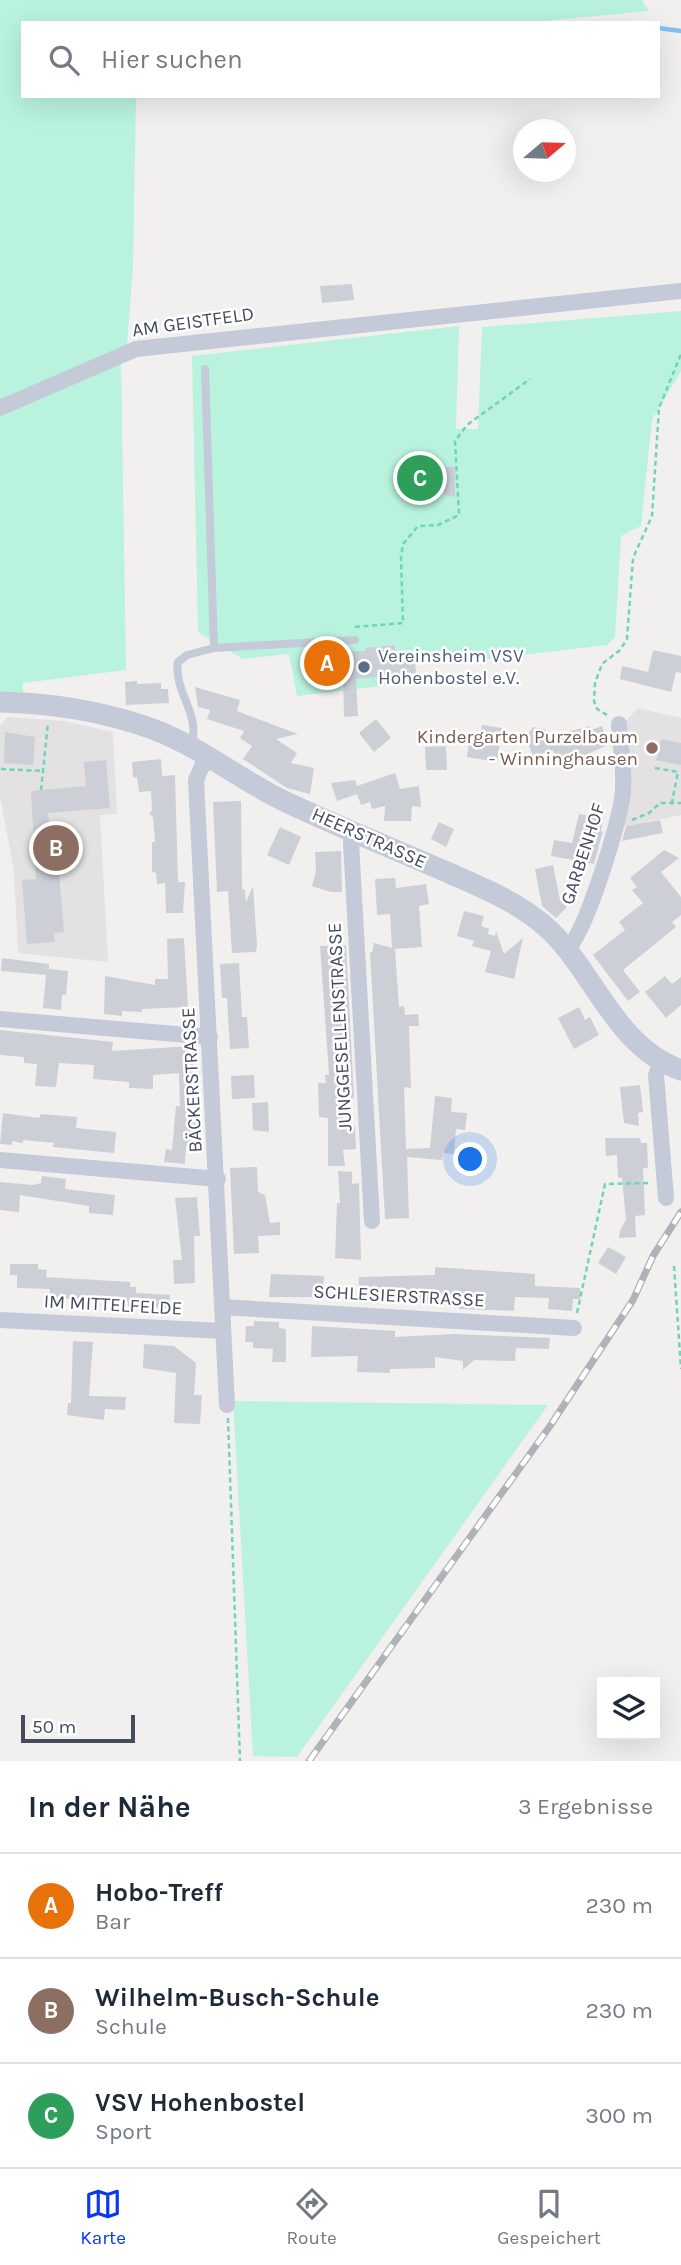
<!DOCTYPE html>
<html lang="de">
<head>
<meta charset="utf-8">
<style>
	:root { --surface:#fff; --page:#f2f2f3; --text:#1f2937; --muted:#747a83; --line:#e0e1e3; --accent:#0938f1 }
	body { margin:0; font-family:Karla,sans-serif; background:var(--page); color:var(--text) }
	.controls { position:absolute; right:21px; bottom:21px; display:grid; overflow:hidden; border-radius:0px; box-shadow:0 7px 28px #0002 }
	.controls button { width:63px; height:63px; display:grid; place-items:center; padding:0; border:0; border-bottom:2px solid var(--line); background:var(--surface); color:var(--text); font:35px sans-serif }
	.compass { position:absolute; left:513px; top:119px; width:63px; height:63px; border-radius:50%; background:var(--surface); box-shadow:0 7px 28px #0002; rotate:71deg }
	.scale { position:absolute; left:21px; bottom:18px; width:114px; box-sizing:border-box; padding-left:7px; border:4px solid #454c5e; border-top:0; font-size:19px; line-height:24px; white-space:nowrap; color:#454c5e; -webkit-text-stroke:5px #fff; paint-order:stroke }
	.you { position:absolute; left:471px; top:1160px; width:24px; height:24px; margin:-18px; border:5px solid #fff; border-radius:50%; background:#1a73e8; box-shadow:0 0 0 10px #1a73e833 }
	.badge { display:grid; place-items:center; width:46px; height:46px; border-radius:50%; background:var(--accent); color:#fff; font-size:23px; font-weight:700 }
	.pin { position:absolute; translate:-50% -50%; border:4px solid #fff; box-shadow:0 2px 7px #0006 }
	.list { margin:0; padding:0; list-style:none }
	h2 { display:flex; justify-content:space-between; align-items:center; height:91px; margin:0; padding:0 28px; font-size:30px }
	h2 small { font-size:23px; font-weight:400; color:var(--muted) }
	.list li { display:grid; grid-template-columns:46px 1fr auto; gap:21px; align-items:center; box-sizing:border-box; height:105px; padding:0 28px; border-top:2px solid var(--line) }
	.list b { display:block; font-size:26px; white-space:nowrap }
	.list p { margin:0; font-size:23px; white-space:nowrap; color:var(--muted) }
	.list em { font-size:23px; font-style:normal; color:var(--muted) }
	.icon { flex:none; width:38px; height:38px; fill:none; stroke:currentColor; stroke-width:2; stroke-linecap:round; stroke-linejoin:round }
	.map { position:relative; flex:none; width:681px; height:1761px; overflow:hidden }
	.search { position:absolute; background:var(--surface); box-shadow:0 7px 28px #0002; left:21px; right:21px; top:21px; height:77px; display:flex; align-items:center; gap:18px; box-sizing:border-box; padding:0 24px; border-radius:0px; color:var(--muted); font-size:26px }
	.sheet { height:406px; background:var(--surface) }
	nav { display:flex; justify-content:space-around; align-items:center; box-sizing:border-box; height:98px; border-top:2px solid var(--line); background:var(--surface); font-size:19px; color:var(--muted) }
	nav a { display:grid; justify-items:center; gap:4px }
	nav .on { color:var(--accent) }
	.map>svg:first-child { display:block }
</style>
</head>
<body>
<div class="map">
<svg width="681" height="1761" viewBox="0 0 681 1761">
	<rect width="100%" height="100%" fill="#f2efef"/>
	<g fill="#e3e1e1">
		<polygon points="638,708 681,718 681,815 623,827 623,724"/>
		<polygon points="7,717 65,721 113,732 117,814 100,815 108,962 18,953 14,872 0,796 0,726"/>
	</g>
	<g fill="#b9f3dd">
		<polygon points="0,0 642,0 649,11 524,23 23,23 23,96 136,96 133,267 127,345 0,402"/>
		<polygon points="681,311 681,371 652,420 641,526 621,536 615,637 607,645 454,663 407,650 407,683 297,696 289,654 243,659 198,632 192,356 459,326 456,429 478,429 482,327"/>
		<polygon points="121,358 126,670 23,683 23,692 0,692 0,412"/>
		<polygon points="233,1401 548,1405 297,1757 253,1756"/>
	</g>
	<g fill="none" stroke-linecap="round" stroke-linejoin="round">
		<polyline stroke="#83c1f4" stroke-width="4.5" points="658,28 681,31"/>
	</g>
	<g fill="#cdcfd7">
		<polygon points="352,284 354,300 322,303 320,286"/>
		<polygon points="443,467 455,467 455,497 444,495"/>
		<polygon points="395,645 396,661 415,659 416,673 356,679 358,716 344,717 343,674 313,677 311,653 365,651 365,648"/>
		<polygon points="653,650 681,656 681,673 676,672 671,692 620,679 622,666 648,672"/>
		<polygon points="137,681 137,684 161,683 161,689 168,689 169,703 126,705 125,682"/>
		<polygon points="195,687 240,700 237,711 298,734 276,739 297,753 291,763 314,768 310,794 287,788 243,759 252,746 240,738 244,731 207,719 210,710 198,707"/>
		<polygon points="376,719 391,738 374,752 359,733"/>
		<polygon points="482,725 502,728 497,762 467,757 470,735 480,737"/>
		<polygon points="590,726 591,730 602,726 608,745 578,758 577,755 555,757 553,750 533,757 526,737 533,727 545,729 548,737"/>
		<polygon points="5,732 35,737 33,765 4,763"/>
		<polygon points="661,739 681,743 681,765 656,760"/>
		<polygon points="446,746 447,770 426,770 425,747"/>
		<polygon points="161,759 162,776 175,775 178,882 185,882 183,913 166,913 165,883 157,884 156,873 152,872 152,842 155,842 153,817 149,814 152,810 151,791 139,792 137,777 133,778 132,762"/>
		<polygon points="106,760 110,808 48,813 52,849 57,849 64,932 54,933 55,942 27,944 22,880 36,879 31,791 86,786 84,762"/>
		<polygon points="395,773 400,789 419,786 421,807 412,806 411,821 384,821 385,806 372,809 370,802 361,805 357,794 337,801 331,783 355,780 357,786"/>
		<polygon points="241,801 242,889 245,890 246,902 253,886 257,945 256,952 232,953 228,891 217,892 213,802"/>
		<polygon points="579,814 603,818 601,832 603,831 594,864 551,856 554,840 572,843"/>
		<polygon points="660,820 663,833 622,841 626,826"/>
		<polygon points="439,822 454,829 446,847 431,839"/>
		<polygon points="280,827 301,837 289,865 267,855"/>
		<polygon points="664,850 679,858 661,872 681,897 681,915 672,922 676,927 623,970 640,992 628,1001 593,955 625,930 619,922 643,903 632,890 637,887 630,878"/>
		<polygon points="341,851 342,892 331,892 312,886 316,871 315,852"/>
		<polygon points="553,865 560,900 567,907 556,918 542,906 535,869"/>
		<polygon points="395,878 396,888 426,884 429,904 419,906 422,947 395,949 399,1007 404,1006 405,1015 418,1014 419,1026 409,1026 411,1088 404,1087 406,1149 430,1148 435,1096 452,1098 451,1112 467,1113 465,1130 456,1129 454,1154 443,1153 442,1160 407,1157 409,1218 385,1219 370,952 372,952 374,943 392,948 390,914 377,915 375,879"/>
		<polygon points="464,911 484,916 481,926 489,929 488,934 495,936 496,931 504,954 523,938 514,979 485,972 491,951 472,946 474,941 457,936"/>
		<polygon points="184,938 188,1007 142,1009 142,1012 122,1011 122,1016 104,1014 105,976 155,985 155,979 168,979 167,939"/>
		<polygon points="346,945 354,1098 342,1099 343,1126 355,1126 356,1149 343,1150 345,1166 328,1166 328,1118 319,1117 318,1083 326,1083 325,1075 329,1075 320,946"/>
		<polygon points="2,958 49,964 49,969 68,971 66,995 62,995 61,1010 43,1008 46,975 1,971"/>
		<polygon points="239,963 242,1017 247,1017 249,1048 230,1049 227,998 222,998 220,964"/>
		<polygon points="665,976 672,984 681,977 681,1005 666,1018 645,992"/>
		<polygon points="579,1007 585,1020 590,1017 599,1035 574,1049 558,1018"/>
		<polygon points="0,1030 113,1042 112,1051 192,1046 194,1089 191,1089 189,1111 196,1111 195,1132 194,1146 186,1146 185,1164 164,1162 166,1149 172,1150 176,1106 180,1106 179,1073 153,1075 153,1089 129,1088 129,1082 93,1079 94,1065 59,1063 56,1087 35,1086 37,1064 24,1063 24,1057 0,1055"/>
		<polygon points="254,1075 255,1098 232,1099 231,1076"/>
		<polygon points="640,1085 643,1112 638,1113 639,1126 624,1123 620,1087"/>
		<polygon points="268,1102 269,1132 253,1130 252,1103"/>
		<polygon points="3,1113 39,1118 41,1114 77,1117 76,1128 116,1132 114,1153 53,1147 54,1143 23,1140 23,1143 12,1141 12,1145 0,1144"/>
		<polygon points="605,1138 640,1138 641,1143 647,1143 648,1168 643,1168 645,1215 635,1216 636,1237 619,1238 620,1230 626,1220 622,1178 618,1178 617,1155 606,1156"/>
		<polygon points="257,1167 258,1192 265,1195 270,1223 280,1222 280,1235 258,1236 259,1253 234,1254 230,1168"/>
		<polygon points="338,1171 352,1172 352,1184 359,1183 361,1260 335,1258 337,1203 340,1203"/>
		<polygon points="42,1176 66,1179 65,1189 115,1195 113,1215 89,1213 89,1206 20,1195 19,1212 0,1210 0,1182 33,1185 41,1183"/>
		<polygon points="197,1197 200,1236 194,1236 195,1283 174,1284 173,1260 182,1260 175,1198"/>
		<polygon points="608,1247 626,1257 616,1274 598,1263"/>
		<polygon points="10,1264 38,1264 38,1269 47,1270 46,1277 130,1282 130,1287 136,1287 136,1293 170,1295 169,1308 128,1306 128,1302 56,1298 50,1296 50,1289 17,1288 17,1275 10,1275"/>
		<polygon points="435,1267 535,1274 535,1286 580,1288 580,1299 573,1299 572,1311 548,1309 549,1298 515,1297 514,1311 459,1309 459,1303 358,1302 359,1277 435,1275"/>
		<polygon points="271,1274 324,1276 322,1297 269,1297"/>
		<polygon points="254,1321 279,1322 279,1328 286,1329 286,1362 272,1362 273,1349 253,1348 253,1342 245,1342 246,1326 254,1326"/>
		<polygon points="312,1326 395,1331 395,1337 453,1334 550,1338 549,1349 516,1348 515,1361 474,1360 463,1370 463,1361 435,1357 435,1368 390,1369 390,1373 357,1372 358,1356 311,1357"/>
		<polygon points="73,1341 93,1342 89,1396 126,1397 125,1410 105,1409 104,1420 67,1415 68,1403 71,1403"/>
		<polygon points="144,1344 174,1346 196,1363 194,1395 202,1395 200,1424 174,1423 176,1373 143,1368"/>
	</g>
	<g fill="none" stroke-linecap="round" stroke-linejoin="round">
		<g stroke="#6ed4ba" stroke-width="2.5" stroke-dasharray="5 3.5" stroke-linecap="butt">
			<polyline points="355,627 403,623 401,557 403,544 418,526 438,525 459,515 455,441 467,425 530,379"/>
			<polyline points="607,715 597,709 594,701 595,683 602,664 620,650 627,639 633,558 652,516 659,408 681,354"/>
			<polyline points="655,768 678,772 672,802"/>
			<polyline points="1,769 43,771"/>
			<polyline points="41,790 48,723"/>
			<polyline points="632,820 649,813 660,803 681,803"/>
			<polyline points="674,1266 681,1369"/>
			<polyline points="577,1313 605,1184 651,1183"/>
			<polyline points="228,1418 240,1761"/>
		</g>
		<g stroke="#c4cad8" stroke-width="8">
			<polyline points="214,648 355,640"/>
			<path d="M191 746C202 715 173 691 178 662L187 655 214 648 205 369"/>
		</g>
		<g stroke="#c4cad8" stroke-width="16">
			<polyline points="0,408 136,349 681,291"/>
			<polyline points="207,755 196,780 227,1405"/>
			<polyline points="354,832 351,842 372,1221"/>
			<path d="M567 949C586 933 617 828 622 799 626 776 620 747 619 724"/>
			<polyline points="0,1019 210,1037"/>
			<polyline points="661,1062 656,1075 666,1198"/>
			<polyline points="0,1160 218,1179"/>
			<polyline points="222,1307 574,1328"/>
			<polyline points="0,1320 223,1331"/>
		</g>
		<path stroke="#c4cad8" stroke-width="21" d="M0 702C49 703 95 710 141 725 195 742 236 778 286 802 339 827 394 849 447 872 481 887 516 901 545 926 594 969 614 1047 681 1070"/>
		<g stroke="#b0b2ba" stroke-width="7">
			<polyline id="rail" points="309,1761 550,1426 633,1300 653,1256 681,1212"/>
		</g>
		<use href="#rail" stroke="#fff" stroke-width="4.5" stroke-dasharray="13" stroke-linecap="butt"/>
	</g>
	<circle fill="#5c6f8a" stroke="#fff" stroke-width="2.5" cx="364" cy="667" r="7"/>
	<circle fill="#8d6e63" stroke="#fff" stroke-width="2.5" cx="652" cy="748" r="7"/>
	<g text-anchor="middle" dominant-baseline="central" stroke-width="5" stroke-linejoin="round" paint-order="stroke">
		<g font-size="19" fill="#454c5e" stroke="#fff">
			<text transform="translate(193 322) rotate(-8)">AM GEISTFELD</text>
			<text transform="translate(369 838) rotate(24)">HEERSTRASSE</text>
			<text transform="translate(583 854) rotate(-72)">GARBENHOF</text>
			<text transform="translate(340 1027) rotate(-93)">JUNGGESELLENSTRASSE</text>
			<text transform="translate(192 1080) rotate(-93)">BÄCKERSTRASSE</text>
			<text transform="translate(399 1296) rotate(3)">SCHLESIERSTRASSE</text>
			<text transform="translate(113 1305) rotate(3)">IM MITTELFELDE</text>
		</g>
		<g font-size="19" fill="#4e5e75" stroke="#fff" text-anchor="start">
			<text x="378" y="656">Vereinsheim VSV<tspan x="378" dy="22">Hohenbostel e.V.</tspan></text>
		</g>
		<g font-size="19" fill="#785e54" stroke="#fff" text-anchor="end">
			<text x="638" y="737">Kindergarten Purzelbaum<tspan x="638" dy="22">- Winninghausen</tspan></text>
		</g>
	</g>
</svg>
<div class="controls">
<button><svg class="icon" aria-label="layers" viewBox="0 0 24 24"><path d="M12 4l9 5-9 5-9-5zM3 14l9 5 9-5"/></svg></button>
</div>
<svg class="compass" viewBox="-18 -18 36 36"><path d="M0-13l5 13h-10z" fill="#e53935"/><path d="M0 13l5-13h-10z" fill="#747a83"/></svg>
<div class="scale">50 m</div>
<div class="you"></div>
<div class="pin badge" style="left:327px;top:663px;background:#e8710a">A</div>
<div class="pin badge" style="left:56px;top:848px;background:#8d6e63">B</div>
<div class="pin badge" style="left:420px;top:478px;background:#2e9e5b">C</div>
<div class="search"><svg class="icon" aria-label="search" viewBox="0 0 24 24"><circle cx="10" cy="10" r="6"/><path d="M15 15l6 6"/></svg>Hier suchen</div>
</div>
<section class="sheet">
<h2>In der Nähe<small>3 Ergebnisse</small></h2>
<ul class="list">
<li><span class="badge" style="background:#e8710a">A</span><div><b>Hobo-Treff</b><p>Bar</p></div><em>230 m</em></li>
<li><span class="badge" style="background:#8d6e63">B</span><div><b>Wilhelm-Busch-Schule</b><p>Schule</p></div><em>230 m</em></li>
<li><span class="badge" style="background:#2e9e5b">C</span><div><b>VSV Hohenbostel</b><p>Sport</p></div><em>300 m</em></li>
</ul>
</section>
<nav>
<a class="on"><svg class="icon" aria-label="map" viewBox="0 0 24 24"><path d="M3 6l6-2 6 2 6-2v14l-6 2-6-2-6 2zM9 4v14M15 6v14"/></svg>Karte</a>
<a><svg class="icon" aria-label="directions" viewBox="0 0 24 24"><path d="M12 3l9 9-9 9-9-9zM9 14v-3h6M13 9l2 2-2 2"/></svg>Route</a>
<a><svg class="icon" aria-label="saved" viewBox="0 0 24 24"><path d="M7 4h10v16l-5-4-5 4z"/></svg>Gespeichert</a>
</nav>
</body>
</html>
